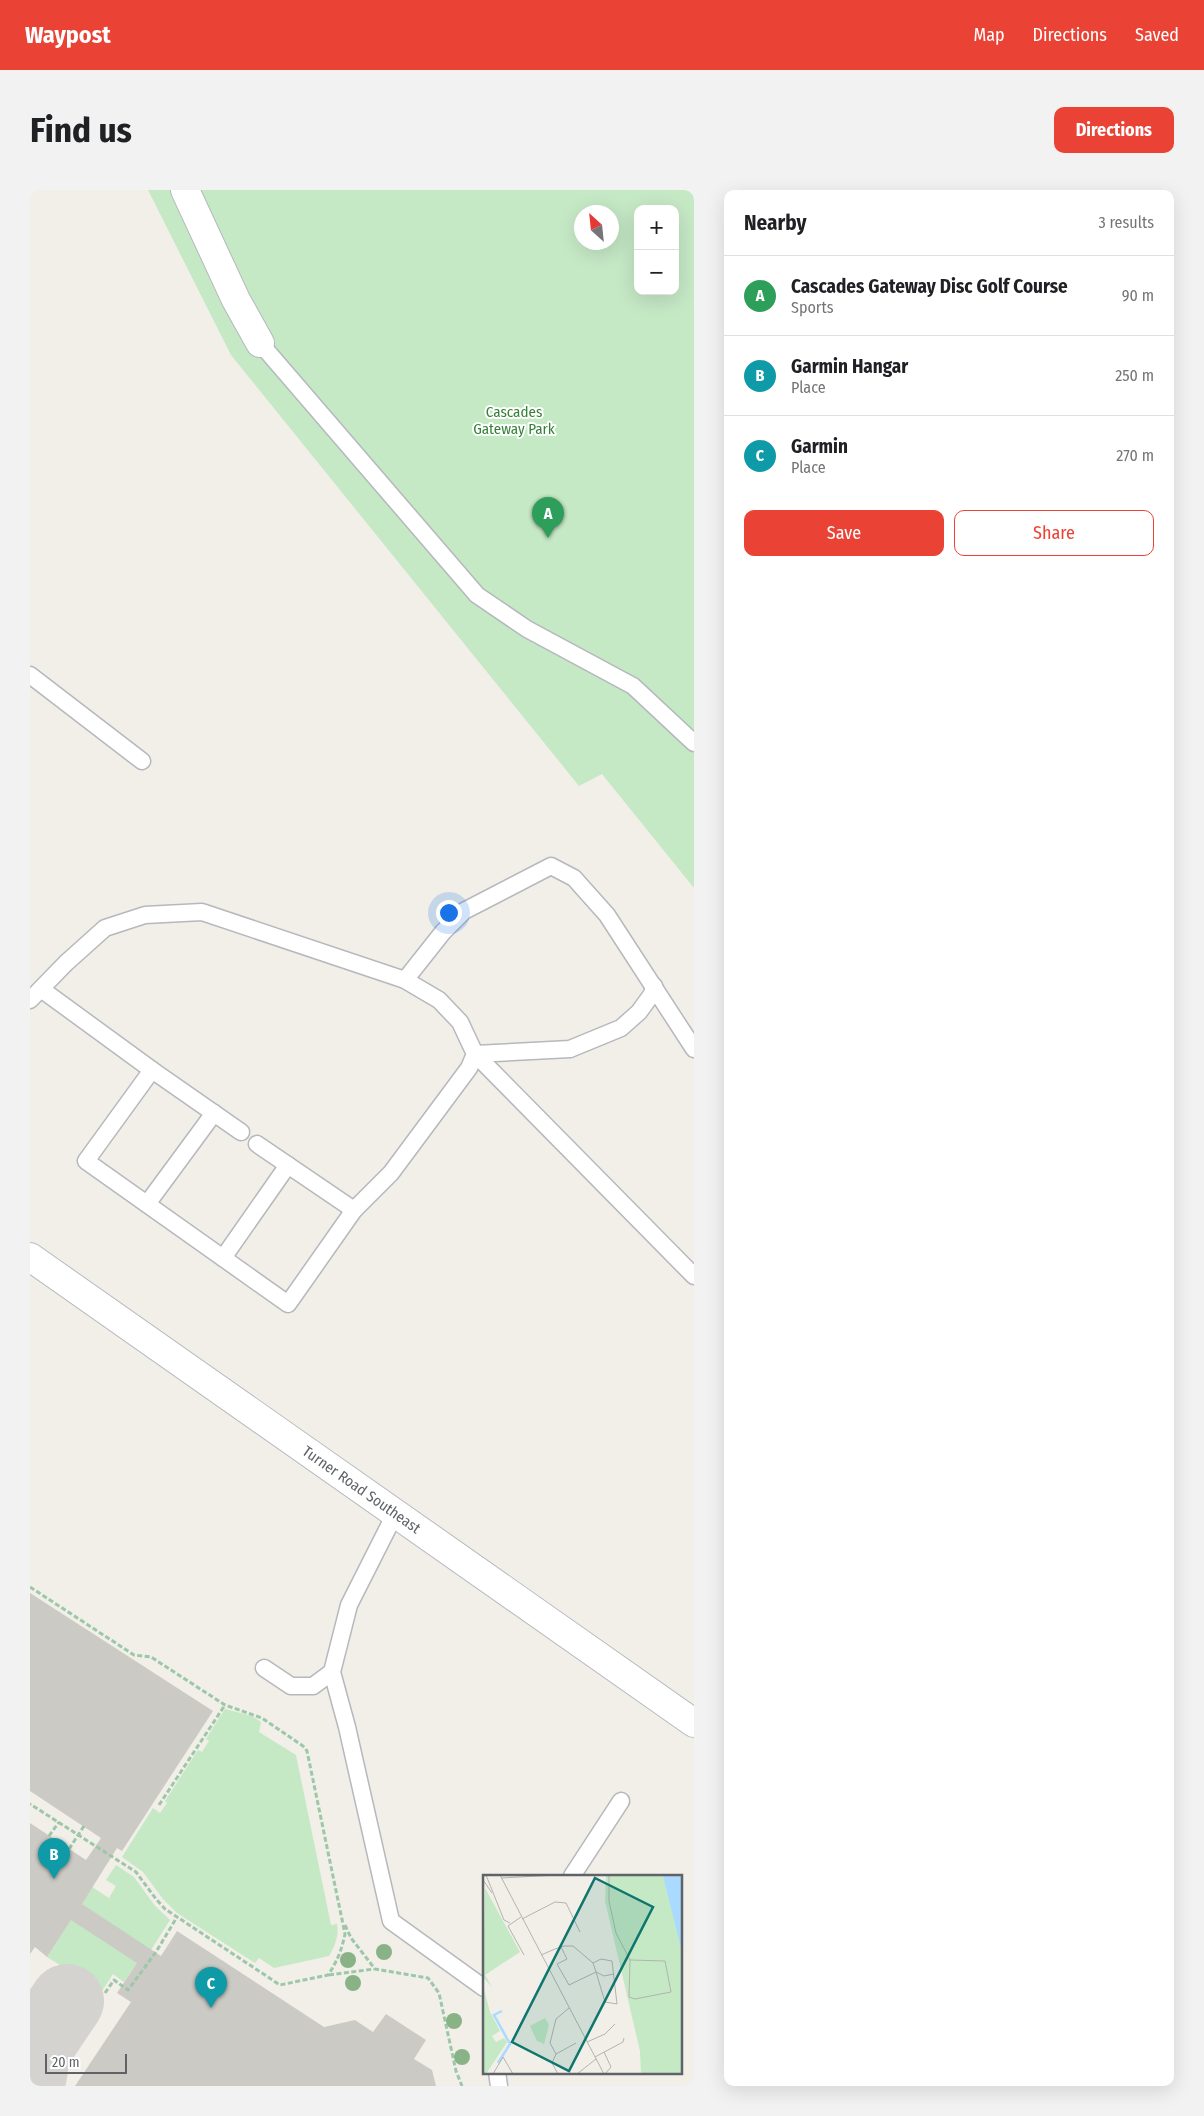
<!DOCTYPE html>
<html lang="en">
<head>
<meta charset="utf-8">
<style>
	:root { --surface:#fff; --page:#f2f2f2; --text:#202124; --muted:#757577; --line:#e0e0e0; --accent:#ea4335 }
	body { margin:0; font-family:"Fira Sans Condensed",sans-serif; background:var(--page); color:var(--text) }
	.controls { position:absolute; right:15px; top:15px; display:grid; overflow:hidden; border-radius:10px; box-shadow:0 5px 20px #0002 }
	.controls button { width:45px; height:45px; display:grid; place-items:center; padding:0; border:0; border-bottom:1px solid var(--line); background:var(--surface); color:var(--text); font:25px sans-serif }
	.compass { position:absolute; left:544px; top:15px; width:45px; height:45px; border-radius:50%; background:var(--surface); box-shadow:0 5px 20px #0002; rotate:333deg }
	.scale { position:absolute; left:15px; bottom:12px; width:82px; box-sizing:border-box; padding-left:5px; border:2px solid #5f6368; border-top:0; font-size:14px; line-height:18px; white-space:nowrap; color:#5f6368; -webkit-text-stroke:4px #fff; paint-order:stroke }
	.you { position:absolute; left:418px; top:722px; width:18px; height:18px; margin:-12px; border:4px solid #fff; border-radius:50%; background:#1a73e8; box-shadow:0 0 0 8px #1a73e833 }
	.badge { display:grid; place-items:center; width:32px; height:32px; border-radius:50%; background:var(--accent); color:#fff; font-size:16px; font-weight:700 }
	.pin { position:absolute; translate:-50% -41px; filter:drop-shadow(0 1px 2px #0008) }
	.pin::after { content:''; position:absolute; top:26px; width:18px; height:15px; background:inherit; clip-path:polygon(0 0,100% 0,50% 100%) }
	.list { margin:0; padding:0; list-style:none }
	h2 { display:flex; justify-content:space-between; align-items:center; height:65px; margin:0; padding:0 20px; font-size:21px }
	h2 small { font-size:16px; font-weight:400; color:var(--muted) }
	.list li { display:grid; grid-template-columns:32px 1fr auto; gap:15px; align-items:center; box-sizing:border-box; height:80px; padding:0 20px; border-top:1px solid var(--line) }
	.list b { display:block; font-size:19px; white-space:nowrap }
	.list p { margin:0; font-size:16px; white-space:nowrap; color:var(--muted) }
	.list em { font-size:16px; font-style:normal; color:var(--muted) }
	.actions { display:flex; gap:10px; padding:15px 20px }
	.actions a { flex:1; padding:11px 0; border:1px solid var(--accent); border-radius:10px; text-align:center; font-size:18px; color:var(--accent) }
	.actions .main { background:var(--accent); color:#fff }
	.map { position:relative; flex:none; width:664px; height:1896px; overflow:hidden; border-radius:10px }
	header { display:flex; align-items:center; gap:30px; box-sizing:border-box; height:70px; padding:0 25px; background:var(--accent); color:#fff }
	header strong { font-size:24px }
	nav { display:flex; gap:28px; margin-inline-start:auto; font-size:18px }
	.intro { display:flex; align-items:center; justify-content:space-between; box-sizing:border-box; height:120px; padding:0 30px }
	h1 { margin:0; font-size:35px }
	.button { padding:12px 22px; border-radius:10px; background:var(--accent); color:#fff; font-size:18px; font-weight:700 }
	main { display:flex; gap:30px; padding:0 30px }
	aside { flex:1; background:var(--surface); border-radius:10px; box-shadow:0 5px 20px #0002 }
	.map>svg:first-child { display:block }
</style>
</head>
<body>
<header>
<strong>Waypost</strong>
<nav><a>Map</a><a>Directions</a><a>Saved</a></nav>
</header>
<div class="intro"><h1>Find us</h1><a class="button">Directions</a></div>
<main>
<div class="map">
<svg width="664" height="1896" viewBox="0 0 664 1896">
	<rect width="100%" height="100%" fill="#f1efe8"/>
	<g fill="#c5e8c5" fill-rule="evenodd">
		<path d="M118 0H664V698L572 584 549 596 201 165ZM608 19H645V101H608ZM552 22H582V52H552Z"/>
		<path d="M195 1519 222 1526 231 1532 229 1542 266 1565 301 1735 307 1734C309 1746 305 1756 299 1766L244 1778 229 1768 225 1773 147 1723 133 1709 113 1682 92 1667 123 1618 130 1623 137 1613 135 1611 168 1560 172 1562 179 1551 176 1549Z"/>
		<polygon points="86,1675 104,1687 125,1716 140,1730 121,1760 107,1773 94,1792 83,1784 72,1801 17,1767 62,1697 79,1708 86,1696 76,1690"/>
	</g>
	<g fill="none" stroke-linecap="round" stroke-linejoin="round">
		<polyline stroke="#d4d3d0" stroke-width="74" points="0,1885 4,1860 37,1811"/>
	</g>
	<polygon fill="#cccac5" points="0,1403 183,1521 92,1661 87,1658 52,1714 131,1766 147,1741 294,1837 325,1830 343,1842 356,1824 396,1850 384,1869 402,1880 406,1896 45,1896 101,1812 87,1803 107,1773 41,1730 17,1767 5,1757 0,1764 0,1633 56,1670 71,1648 0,1601"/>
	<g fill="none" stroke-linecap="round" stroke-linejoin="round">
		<g stroke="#b5b8bc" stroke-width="19">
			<g id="lane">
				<polyline points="230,153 447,405 497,439 603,496 664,553"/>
				<polyline points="0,485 112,571"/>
				<polyline points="375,790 413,742 434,721 521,676 544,688 577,725 664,859"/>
				<polyline points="0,810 36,773 75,738 115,725 172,722 375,790 409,810 430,832 445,864 439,878 361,983 324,1020 258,1114 56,971 122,880 11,799"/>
				<polyline points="445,864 664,1086"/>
				<polyline points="445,864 540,859 591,838 609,822 622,804 624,796"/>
				<polyline points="122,880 211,942"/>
				<polyline points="227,954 324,1020"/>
				<polyline points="117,1014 184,923"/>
				<polyline points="193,1068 258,975"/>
				<polyline points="365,1324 319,1415 302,1482 317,1537 361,1731 454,1798"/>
				<polyline points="234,1478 261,1496 283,1496 302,1482"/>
				<polyline points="542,1686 591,1611"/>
				<polyline points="467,1882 469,1896"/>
			</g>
		</g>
		<g stroke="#b5b8bc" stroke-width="30">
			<polyline id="street" points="155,0 206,110 230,153"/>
		</g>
		<g stroke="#b6babf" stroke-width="30">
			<g id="secondary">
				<path id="s1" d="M0 1067 664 1533"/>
			</g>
		</g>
		<g stroke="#9cc7a9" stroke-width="3" stroke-dasharray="5 2.5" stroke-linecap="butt">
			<path d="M0 1397 104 1465 121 1467 195 1515 232 1528 273 1556 277 1561 315 1744C312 1759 307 1772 298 1785L250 1795 135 1719 126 1709 106 1682 0 1614"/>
			<polyline points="129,1615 195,1515"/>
			<polyline points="19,1646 29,1632"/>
			<polyline points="39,1659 54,1636"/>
			<polyline points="315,1735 321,1748 345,1779 398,1788 409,1803 426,1881 432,1896"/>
			<polyline points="299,1785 344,1779"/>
			<polyline points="75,1803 84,1790 98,1800 126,1762 147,1727"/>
		</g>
		<use href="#lane" stroke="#fff" stroke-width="16"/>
		<use href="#street" stroke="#fff" stroke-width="28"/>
		<use href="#secondary" stroke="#fff" stroke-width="28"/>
	</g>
	<g fill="#89b387">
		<circle cx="354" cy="1762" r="8"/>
		<circle cx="318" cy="1770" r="8"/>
		<circle cx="323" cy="1793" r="8"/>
		<circle cx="424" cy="1831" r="8"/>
		<circle cx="432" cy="1867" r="8"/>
	</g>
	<g text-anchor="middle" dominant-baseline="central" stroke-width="4" stroke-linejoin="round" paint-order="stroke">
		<g font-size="15" fill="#348238" stroke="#fff">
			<text x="484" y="222">Cascades<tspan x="484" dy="17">Gateway Park</tspan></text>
		</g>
		<g font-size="15" fill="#5f6368" stroke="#fff">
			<text stroke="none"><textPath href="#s1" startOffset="405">Turner Road Southeast</textPath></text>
		</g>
	</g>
	<g transform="translate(453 1685)">
		<rect width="199" height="199" fill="#f1efe8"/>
		<path d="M123 0H199V199H158L157 176 122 26ZM2 13 37 77 2 100 9 112 0 102ZM0 111 7 137 17 156 9 161 13 167 21 163 24 167 3 199H0ZM62 143 66 150 61 169 54 166 47 151Z" fill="#c5e8c5"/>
		<path d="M180 0H199V77L182 9Z" fill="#aadaff"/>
		<path fill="none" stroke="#aadaff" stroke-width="2.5" d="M15 188 27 169 11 140 19 136"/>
		<path fill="none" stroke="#b3b3b1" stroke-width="1" d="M3 0 21 45 27 48M17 0 121 199M126 0V26L133 58 147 85 146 122 152 124 188 117 182 86 147 85M18 3 74 0M0 5 9 18M38 42 25 51 41 80M39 44 72 27 83 28 97 57M58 80 72 74 81 71H90L110 88 113 97 86 110 74 89 84 84 78 72M110 88 118 84 129 86 134 129 122 127 113 97M113 97 121 101 131 99M104 167 122 159 132 149M121 177 128 192 122 199M73 179 93 168M112 182 140 167 141 163M10 199 20 182 30 199M75 199 69 188 73 179 67 168 73 144 86 133M94 199 113 184"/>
		<path fill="#0f766e" fill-opacity="0.15" stroke="#0f766e" stroke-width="2.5" d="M112 3 170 32 86 196 29 167Z"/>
		<rect width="199" height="199" fill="none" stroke="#5f6368" stroke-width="2.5"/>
	</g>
</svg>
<div class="controls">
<button>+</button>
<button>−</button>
</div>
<svg class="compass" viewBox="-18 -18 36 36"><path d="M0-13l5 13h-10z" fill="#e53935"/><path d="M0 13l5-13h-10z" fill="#757577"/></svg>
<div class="scale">20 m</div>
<div class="you"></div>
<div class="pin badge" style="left:518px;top:348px;background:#2e9e5b">A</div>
<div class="pin badge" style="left:24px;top:1689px;background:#0f9aa8">B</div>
<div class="pin badge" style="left:181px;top:1818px;background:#0f9aa8">C</div>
</div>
<aside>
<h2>Nearby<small>3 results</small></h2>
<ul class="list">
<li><span class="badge" style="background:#2e9e5b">A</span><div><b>Cascades Gateway Disc Golf Course</b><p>Sports</p></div><em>90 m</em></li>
<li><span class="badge" style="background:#0f9aa8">B</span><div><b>Garmin Hangar</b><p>Place</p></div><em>250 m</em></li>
<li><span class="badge" style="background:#0f9aa8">C</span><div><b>Garmin</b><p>Place</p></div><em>270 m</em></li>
</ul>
<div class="actions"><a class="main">Save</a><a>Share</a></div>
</aside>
</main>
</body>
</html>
